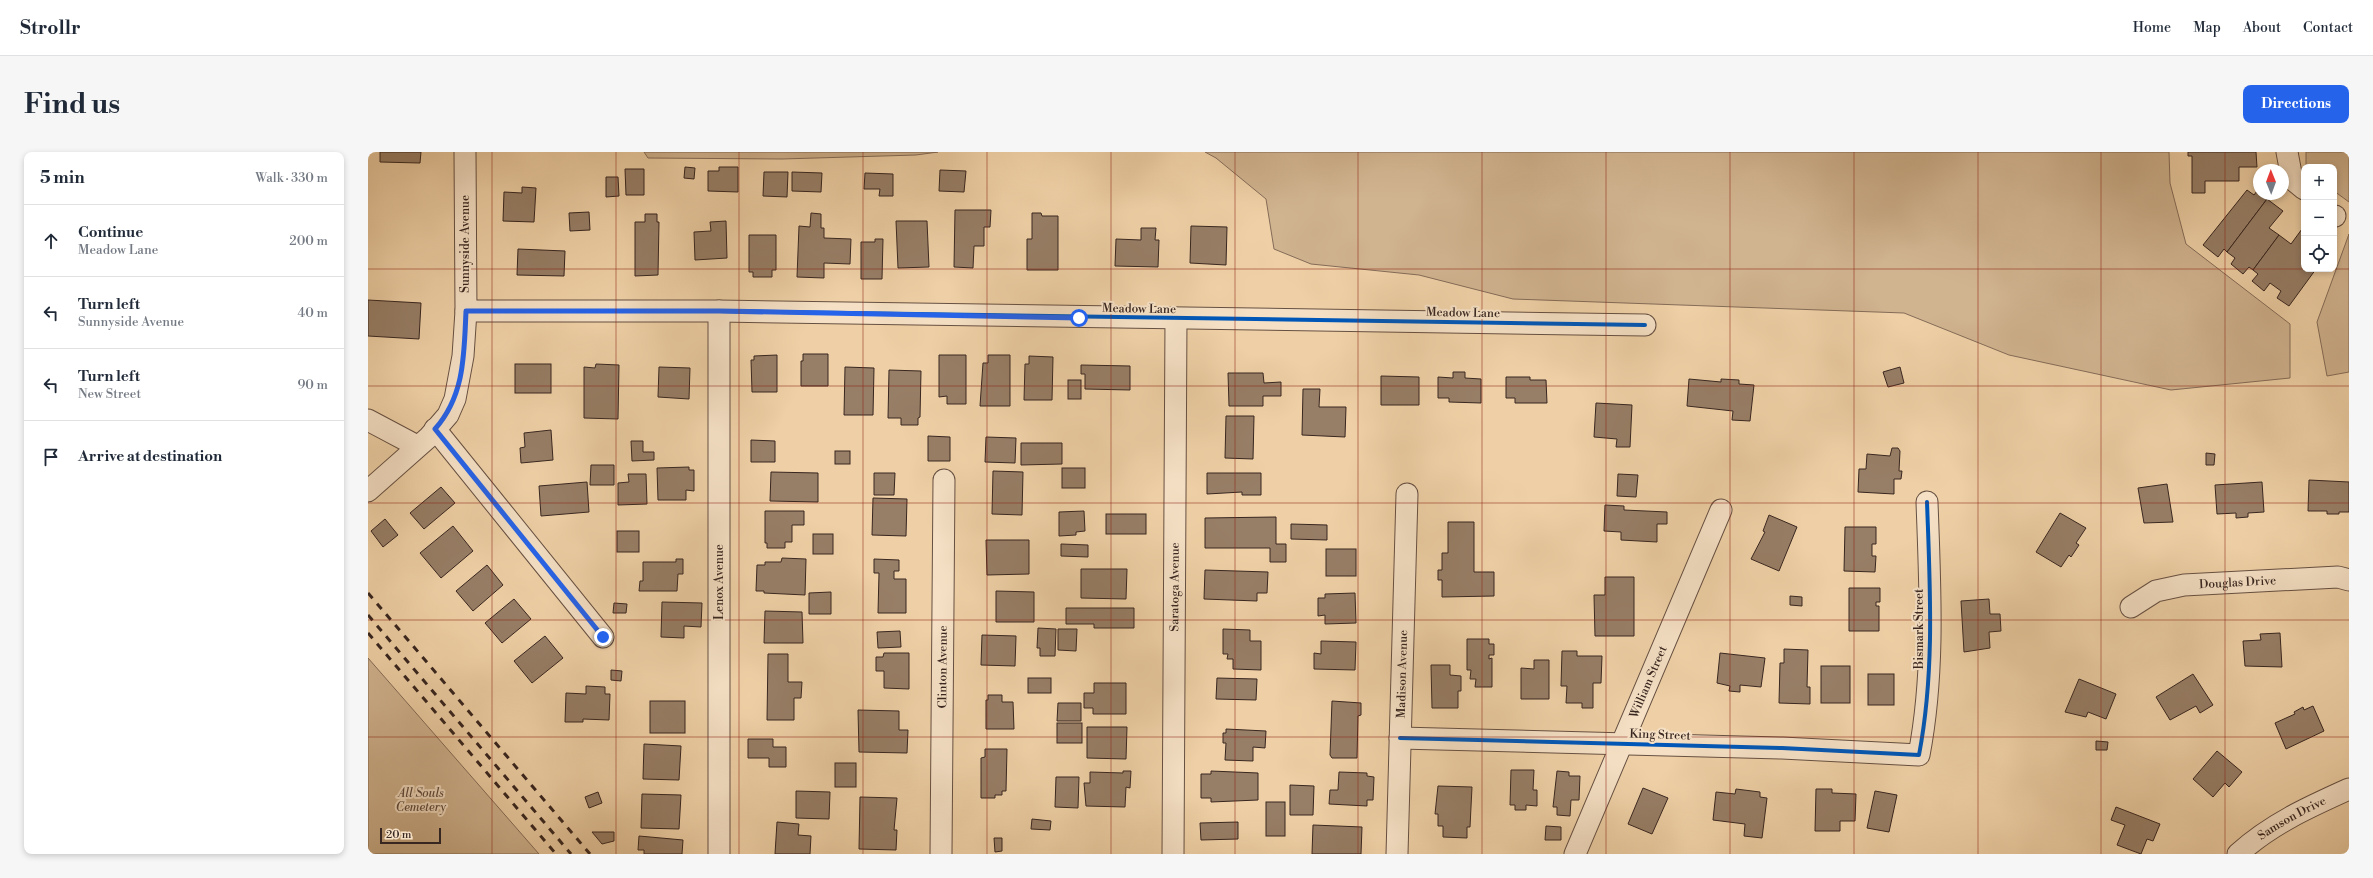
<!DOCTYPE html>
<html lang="en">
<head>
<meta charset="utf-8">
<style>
	:root { --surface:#fff; --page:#f6f6f7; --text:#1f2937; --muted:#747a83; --line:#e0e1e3; --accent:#2563eb }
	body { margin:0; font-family:"Libre Bodoni",serif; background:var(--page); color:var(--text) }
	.controls { position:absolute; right:12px; top:12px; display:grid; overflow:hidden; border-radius:8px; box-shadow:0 2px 6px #0003 }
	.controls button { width:36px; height:36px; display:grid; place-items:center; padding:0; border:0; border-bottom:1px solid var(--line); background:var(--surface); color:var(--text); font:20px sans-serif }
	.compass { position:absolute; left:1885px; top:12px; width:36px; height:36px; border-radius:50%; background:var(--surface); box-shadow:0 2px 6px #0003; rotate:359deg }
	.scale { position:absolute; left:12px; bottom:10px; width:61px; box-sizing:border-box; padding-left:4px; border:2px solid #382620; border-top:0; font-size:11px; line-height:14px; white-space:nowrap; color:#382620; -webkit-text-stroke:3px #f5e0c5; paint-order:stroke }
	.stop { position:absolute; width:12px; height:12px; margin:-9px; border:3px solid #2563eb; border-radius:50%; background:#fff }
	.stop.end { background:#2563eb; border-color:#fff; box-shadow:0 1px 4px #0008 }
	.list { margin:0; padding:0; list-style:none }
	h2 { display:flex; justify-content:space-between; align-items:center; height:52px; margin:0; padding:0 16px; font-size:17px }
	h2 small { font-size:13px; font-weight:400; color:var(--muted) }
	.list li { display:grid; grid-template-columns:26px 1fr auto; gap:12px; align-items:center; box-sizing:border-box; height:72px; padding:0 16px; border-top:1px solid var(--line) }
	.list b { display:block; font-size:15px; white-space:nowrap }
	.list p { margin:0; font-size:13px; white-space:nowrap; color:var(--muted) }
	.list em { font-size:13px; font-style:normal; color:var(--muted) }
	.icon { flex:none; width:22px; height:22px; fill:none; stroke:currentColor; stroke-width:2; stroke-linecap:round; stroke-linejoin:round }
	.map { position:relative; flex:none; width:1981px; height:702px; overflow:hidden; border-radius:8px }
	header { display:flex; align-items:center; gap:24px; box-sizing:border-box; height:56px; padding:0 20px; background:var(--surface); border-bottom:1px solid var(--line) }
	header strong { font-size:19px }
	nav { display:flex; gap:22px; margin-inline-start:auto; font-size:14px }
	.intro { display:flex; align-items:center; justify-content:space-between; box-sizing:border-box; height:96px; padding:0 24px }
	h1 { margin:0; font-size:28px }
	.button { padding:10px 18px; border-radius:8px; background:var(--accent); color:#fff; font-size:14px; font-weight:700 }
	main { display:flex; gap:24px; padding:0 24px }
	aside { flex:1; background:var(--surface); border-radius:8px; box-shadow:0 2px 6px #0003 }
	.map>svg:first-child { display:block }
</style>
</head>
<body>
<header>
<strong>Strollr</strong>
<nav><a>Home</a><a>Map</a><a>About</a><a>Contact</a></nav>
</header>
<div class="intro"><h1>Find us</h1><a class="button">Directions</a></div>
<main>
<aside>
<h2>5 min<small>Walk · 330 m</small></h2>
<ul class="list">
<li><svg class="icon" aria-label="ahead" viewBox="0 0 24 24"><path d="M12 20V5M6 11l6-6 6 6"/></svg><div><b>Continue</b><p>Meadow Lane</p></div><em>200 m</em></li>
<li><svg class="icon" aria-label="left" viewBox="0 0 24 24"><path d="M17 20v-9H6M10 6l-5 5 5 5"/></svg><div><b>Turn left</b><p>Sunnyside Avenue</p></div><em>40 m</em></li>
<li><svg class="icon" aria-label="left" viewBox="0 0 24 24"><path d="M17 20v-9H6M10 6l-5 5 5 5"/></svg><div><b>Turn left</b><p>New Street</p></div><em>90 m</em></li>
<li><svg class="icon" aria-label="arrive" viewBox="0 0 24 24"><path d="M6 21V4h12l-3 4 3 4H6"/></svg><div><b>Arrive at destination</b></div></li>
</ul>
</aside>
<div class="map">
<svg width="1981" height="702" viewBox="0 0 1981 702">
	<rect width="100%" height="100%" fill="#efd0a6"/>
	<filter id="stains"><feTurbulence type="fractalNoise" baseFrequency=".005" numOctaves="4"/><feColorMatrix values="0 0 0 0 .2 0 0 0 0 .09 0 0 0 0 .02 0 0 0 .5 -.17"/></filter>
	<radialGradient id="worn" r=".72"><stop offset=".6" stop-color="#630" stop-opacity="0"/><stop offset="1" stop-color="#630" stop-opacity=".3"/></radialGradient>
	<g fill="#d0b38f" stroke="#846c58">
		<polygon points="276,0 570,0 548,3 414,7 280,6"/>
		<polygon points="837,0 1801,0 1802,31 1818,92 1922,172 1922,226 1803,238 1641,203 1536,161 1145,147 1051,123 943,112 906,97 898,47 848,6"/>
		<polygon points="1938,0 1981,0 1981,50 1966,39 1966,15 1938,15"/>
		<polygon points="1981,82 1981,220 1959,224 1949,170"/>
		<polygon points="0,506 171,702 0,702"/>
	</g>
	<g fill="#977e66" stroke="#382620">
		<polygon points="12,0 53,0 52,11 12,10"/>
		<polygon points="1820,0 1888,0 1889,15 1871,15 1871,29 1837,29 1837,41 1824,41 1824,4 1820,4"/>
		<polygon points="317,15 327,16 326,27 316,26"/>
		<polygon points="351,15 370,15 370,40 340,39 340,19 351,19"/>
		<polygon points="257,17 276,17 276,43 258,43"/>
		<polygon points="572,18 598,19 596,40 571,39"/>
		<polygon points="396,20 420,20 419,45 395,44"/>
		<polygon points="424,20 454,21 453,40 424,39"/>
		<polygon points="497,21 525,22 525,44 511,44 512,37 496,37"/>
		<polygon points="238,25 250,25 251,44 238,45"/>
		<polygon points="154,35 168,36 166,70 135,69 136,40 154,41"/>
		<polygon points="1879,38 1886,43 1889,39 1899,47 1859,100 1856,97 1850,105 1835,93"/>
		<polygon points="1899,47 1915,59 1901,76 1911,83 1885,118 1881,115 1875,122 1863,112 1867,106 1859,100"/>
		<polygon points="587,58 623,58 622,75 616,75 616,94 606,94 605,116 586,115"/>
		<polygon points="221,60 222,78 202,79 201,61"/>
		<polygon points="443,61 453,62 453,76 456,76 456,86 483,87 482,112 456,111 456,126 429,125 431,74 442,75"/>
		<polygon points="664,61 673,61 674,64 690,64 690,118 659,118 659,87 664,87"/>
		<polygon points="277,62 289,62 289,70 291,70 290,123 267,124 267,70 277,70"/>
		<polygon points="358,69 359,106 327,108 326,80 343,79 342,70"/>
		<polygon points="528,69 559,69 561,115 530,116"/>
		<polygon points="823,74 859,75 858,113 822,111"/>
		<polygon points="773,76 788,76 787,88 791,88 790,115 747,114 748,87 773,88"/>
		<polygon points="1934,77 1936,78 1936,117 1948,117 1921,154 1909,146 1913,139 1902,131 1896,139 1884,129 1890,122 1885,118 1911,83 1923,92"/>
		<polygon points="381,83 408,83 408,118 404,118 404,125 385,125 385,120 381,120"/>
		<polygon points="507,87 515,87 514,127 493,127 493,90 507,90"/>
		<polygon points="150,97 197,99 196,124 149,123"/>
		<polygon points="0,148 53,151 51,187 0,184"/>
		<polygon points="435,202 460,202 460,234 433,234 433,209 435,209"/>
		<polygon points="409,203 409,240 384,240 383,208 386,208 386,204"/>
		<polygon points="571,203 598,203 598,252 579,252 579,244 571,245"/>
		<polygon points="620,203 642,203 642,254 612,254 615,211 620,211"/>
		<polygon points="661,204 685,205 684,248 656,248 657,212 661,212"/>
		<rect x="147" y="212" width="36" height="29"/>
		<polygon points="228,212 251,213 250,267 216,266 216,215 227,216"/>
		<polygon points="713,213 762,214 762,238 717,237 717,222 713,222"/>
		<polygon points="291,215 322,216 321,247 290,245"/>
		<polygon points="477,215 506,216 505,263 476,263"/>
		<polygon points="1532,215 1536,231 1520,235 1515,220"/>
		<polygon points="521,218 553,219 552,265 550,266 550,273 533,273 533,266 520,266"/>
		<polygon points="1085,220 1097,220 1097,226 1113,227 1113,251 1081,250 1081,246 1070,246 1070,225 1085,226"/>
		<polygon points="860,221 895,221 896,231 913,230 913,244 895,244 895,254 861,254"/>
		<polygon points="1013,224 1051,225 1051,253 1013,253"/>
		<polygon points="1138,225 1162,225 1162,228 1178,228 1179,251 1147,251 1147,246 1138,246"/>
		<polygon points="1321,227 1353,230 1353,227 1371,228 1371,232 1386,233 1382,269 1364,268 1365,259 1319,254"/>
		<rect x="700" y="228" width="13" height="19"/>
		<polygon points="935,237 952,237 951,255 978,255 977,285 934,283"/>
		<polygon points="1228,251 1264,253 1262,295 1248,295 1249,287 1226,285"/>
		<polygon points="858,264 886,264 885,307 857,306"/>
		<polygon points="183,278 185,308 153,311 152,296 157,295 156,281"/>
		<polygon points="560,284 582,285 582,309 560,309"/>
		<polygon points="618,285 648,286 647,311 617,310"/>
		<polygon points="383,288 407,289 407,310 383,310"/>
		<polygon points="263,289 275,289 275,300 286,300 286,308 264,309"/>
		<polygon points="653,291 694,291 694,312 653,313"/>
		<polygon points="1524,296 1530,296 1532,299 1531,319 1534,319 1533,327 1526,327 1526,342 1490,340 1491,317 1498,317 1499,302 1522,304"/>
		<rect x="467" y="299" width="15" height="13"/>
		<polygon points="1838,301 1847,302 1846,313 1838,313"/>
		<polygon points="223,313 246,313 246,333 222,333"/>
		<polygon points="321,315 321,318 326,318 326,339 318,338 318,348 290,348 289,316"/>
		<rect x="694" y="316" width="23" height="20"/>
		<polygon points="625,319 655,320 654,363 624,362"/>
		<polygon points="403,320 450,321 450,350 402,349"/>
		<polygon points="506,321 527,321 526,343 506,343"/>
		<polygon points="839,321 893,321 893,343 874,343 874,340 839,342"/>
		<polygon points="260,322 278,322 279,352 250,353 250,331 261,330"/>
		<polygon points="1250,322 1270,323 1268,345 1249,344"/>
		<polygon points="1941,328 1981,330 1981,360 1971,360 1971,362 1959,362 1959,359 1940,359"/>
		<polygon points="219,330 221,360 173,364 171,334"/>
		<polygon points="1894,330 1896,360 1880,361 1880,365 1868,366 1868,361 1849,362 1847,333"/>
		<polygon points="1799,332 1805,370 1776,371 1770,336"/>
		<polygon points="73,335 87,351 56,377 42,361"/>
		<polygon points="505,346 539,347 538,384 504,383"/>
		<polygon points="1237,353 1256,354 1256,358 1299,360 1299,372 1289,372 1289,390 1253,388 1253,380 1236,379"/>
		<polygon points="397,359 436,359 436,373 424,373 424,390 417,390 417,396 399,396 399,391 397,391"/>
		<polygon points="716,359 717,379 708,380 708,383 691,384 691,360"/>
		<polygon points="1692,361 1718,376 1708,391 1711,393 1703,405 1701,403 1693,415 1668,400"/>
		<rect x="738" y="362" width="40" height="20"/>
		<polygon points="1401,363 1429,375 1411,419 1383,407 1397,380 1395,379"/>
		<polygon points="908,365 908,392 918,392 918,410 902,410 902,396 837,396 837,366"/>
		<polygon points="17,367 30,383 15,395 3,379"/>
		<polygon points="1080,370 1106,370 1106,420 1126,420 1126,444 1074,445 1074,428 1070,428 1070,418 1074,418 1074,401 1080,401"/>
		<polygon points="923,372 959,373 959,388 923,387"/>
		<polygon points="85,374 105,399 73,426 52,401"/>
		<polygon points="1477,375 1508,375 1508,392 1504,392 1504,404 1508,404 1507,420 1476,419"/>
		<rect x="249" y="379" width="22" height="21"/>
		<rect x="445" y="382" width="20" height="20"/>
		<polygon points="618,388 661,388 661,422 619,423"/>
		<polygon points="693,392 720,393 720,405 693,404"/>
		<rect x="958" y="397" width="30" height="27"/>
		<polygon points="414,406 438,407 437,443 396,441 396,439 388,439 389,413 397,413 397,410 413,410"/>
		<polygon points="308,407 315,407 315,422 310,422 309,439 271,439 272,429 275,429 275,410 308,410"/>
		<polygon points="506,407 531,408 531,419 526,419 526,427 538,427 538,461 510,461 511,421 506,421"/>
		<polygon points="119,413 135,433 105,459 88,439"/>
		<polygon points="713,417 759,417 758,447 713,446"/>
		<polygon points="837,418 900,420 899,441 889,441 889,449 836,447"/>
		<polygon points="1237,425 1266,425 1266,484 1227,484 1226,443 1237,443"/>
		<polygon points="1481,436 1512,436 1512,450 1508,450 1508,454 1511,454 1511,479 1481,479"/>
		<polygon points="628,439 666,440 666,470 628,470"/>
		<polygon points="463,440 463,462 441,462 441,441"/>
		<polygon points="987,441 988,471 957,472 957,463 950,464 950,446 957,446 957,442"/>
		<polygon points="1422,444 1434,445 1434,454 1422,453"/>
		<polygon points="146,447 163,467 134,491 117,471"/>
		<polygon points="1621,447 1622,462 1632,462 1633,479 1621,480 1622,496 1596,500 1593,449"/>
		<polygon points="294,450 334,451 333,475 316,474 316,486 293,485"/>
		<polygon points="246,451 259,452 258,461 245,461"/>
		<polygon points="698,456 766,456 766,476 726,476 726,472 698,472"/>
		<polygon points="397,459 434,460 435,491 396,491"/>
		<polygon points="670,476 688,477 687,504 672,504 672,496 669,496"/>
		<polygon points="690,477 709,477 708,499 690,498"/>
		<polygon points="855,477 882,478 882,489 893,489 893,518 865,517 865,507 859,507 860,502 855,502"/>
		<polygon points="532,479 533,495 510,496 509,480"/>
		<polygon points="1912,481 1914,515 1877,514 1875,489 1893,488 1892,482"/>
		<polygon points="614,483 648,484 647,514 613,513"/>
		<polygon points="177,484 195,506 164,531 146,509"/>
		<polygon points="1099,487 1121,487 1121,492 1126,492 1126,503 1121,503 1121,507 1124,506 1124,535 1107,535 1108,527 1102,527 1103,518 1099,518"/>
		<polygon points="953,489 988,490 987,518 946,517 946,501 953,502"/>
		<polygon points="1416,497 1440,498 1439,535 1442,535 1442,552 1411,551 1412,511 1416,511"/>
		<polygon points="1194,499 1209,499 1209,504 1234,504 1233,531 1225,531 1225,556 1214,556 1214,551 1198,551 1199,534 1193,534"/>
		<polygon points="516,501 541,501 541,537 516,536 516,519 508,519 508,505 515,505"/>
		<polygon points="1352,501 1397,506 1393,535 1372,533 1372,540 1361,539 1362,534 1349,531"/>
		<polygon points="400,502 420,502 420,530 434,530 433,546 426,546 426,568 399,568"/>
		<polygon points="1166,508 1181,508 1181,547 1153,547 1153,516 1166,517"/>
		<polygon points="1063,513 1082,513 1082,523 1093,524 1093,539 1090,539 1090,556 1064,556"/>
		<rect x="1453" y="514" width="29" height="37"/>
		<polygon points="243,518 254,519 253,529 243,528"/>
		<rect x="1500" y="522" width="26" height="31"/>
		<polygon points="1825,522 1845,553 1832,561 1828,554 1802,568 1788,545"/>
		<rect x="660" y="526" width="23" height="15"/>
		<polygon points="849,526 889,527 888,548 848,547"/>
		<polygon points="1711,527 1748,542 1738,567 1720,560 1718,565 1697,560"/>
		<polygon points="726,531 758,531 758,562 725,562 725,556 716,556 716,541 726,541"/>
		<polygon points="218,534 237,535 237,542 242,542 241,568 215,567 215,570 197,570 198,541 218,542"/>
		<polygon points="620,543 634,543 634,550 645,550 646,577 618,577 618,548 620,548"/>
		<rect x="282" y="549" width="35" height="32"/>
		<polygon points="964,549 993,551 993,563 990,564 989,606 964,606 962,603"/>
		<polygon points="690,551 713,551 713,569 689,569"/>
		<polygon points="1945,554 1956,579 1918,597 1907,571 1927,562 1926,560 1935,555 1936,558"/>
		<polygon points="490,558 531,559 531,578 540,578 539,601 491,600"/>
		<rect x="689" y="571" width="25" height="20"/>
		<polygon points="719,575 759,575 758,607 719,606"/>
		<polygon points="858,577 898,579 897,596 885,595 885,609 857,608 858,591 855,591 855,581 858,581"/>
		<polygon points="380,587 405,587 405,595 418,595 418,615 401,615 401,606 380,606"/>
		<polygon points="1728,589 1740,590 1739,598 1728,598"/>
		<polygon points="276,592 313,594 311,628 275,627"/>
		<polygon points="617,597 639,597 638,639 634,639 634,643 627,643 627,646 613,646 613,606 617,605"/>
		<polygon points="1849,599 1874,620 1861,635 1857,631 1845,645 1825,627"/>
		<rect x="467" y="611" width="21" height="24"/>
		<polygon points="1143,618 1166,618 1165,638 1169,638 1169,654 1158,653 1158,658 1147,658 1147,653 1142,653"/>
		<polygon points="755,619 763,619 762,636 758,635 757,655 718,654 716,631 722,631 722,620 755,621"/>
		<polygon points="843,619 890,621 890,648 843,650 843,646 833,646 833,622 843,622"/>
		<polygon points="1189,619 1201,620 1201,624 1212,624 1211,648 1203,648 1202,664 1189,663 1189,655 1185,655"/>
		<polygon points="971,620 999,621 999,624 1006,625 1005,648 999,648 999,654 961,652 962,638 970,638"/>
		<polygon points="688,625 711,625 710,656 687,655"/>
		<polygon points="922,633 946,634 945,663 922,663"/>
		<polygon points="1070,634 1104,635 1102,675 1099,675 1099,686 1075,685 1075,674 1070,674 1070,662 1067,662"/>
		<polygon points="1275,636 1300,646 1284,682 1260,672"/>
		<polygon points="1368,637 1392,640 1392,645 1399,646 1394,686 1376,684 1377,672 1345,668 1348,640 1367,642"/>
		<polygon points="1448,637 1464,637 1464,641 1488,642 1487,669 1472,669 1472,679 1447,679"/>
		<polygon points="428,639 462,640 461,667 428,666"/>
		<polygon points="1507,639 1529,643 1521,680 1499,676"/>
		<polygon points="230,640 234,651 221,656 217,645"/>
		<polygon points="274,642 313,643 311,677 273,676"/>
		<polygon points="492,645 529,646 526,678 529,678 528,698 491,697"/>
		<rect x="898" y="650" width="19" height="34"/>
		<polygon points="1748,655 1792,672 1785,689 1779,687 1773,702 1749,693 1757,673 1743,668"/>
		<polygon points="664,667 683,669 682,678 663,677"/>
		<polygon points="409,670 431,672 430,683 443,684 442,702 407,702"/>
		<polygon points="870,670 870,687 833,688 832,671"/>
		<polygon points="945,673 994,675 993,702 944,702"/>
		<polygon points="1178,674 1193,675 1193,688 1177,688"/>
		<polygon points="224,680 246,680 246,689 234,692"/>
		<polygon points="271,684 315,688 314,702 276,702 276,698 270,698"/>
		<polygon points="626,686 634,686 634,699 627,700"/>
	</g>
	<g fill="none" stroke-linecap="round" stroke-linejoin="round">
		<g stroke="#665042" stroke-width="23">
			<g id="minor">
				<polyline points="1919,0 1924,27 1936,37"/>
				<polyline points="1966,64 1967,64"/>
				<polyline points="98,159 351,159 1277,173"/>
				<polyline points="0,268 49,294"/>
				<polyline points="67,277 235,485"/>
				<polyline points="0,339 61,285 80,263 87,247 95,204 98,159 97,0"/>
				<path id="s1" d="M1763 455 1788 439 1816 433 1970 425 1981 428"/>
				<path d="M1032 586 1414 596 1551 603C1567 519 1562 435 1559 350"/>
				<polyline points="351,702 351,159"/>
				<path id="s2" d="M573 702 576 328"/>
				<path id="s3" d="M805 702 808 167"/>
				<path id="s4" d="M1029 702 1039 342"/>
				<path id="s5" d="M1207 702 1353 358"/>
				<path id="s6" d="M1870 702C1903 672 1941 655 1981 637"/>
			</g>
		</g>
		<use href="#minor" stroke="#f5e0c5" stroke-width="21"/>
		<g stroke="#382620" stroke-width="3" stroke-dasharray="7 7" stroke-linecap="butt">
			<polyline points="0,441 222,702"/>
			<polyline points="0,463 203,702"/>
			<polyline points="0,481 188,702"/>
		</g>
		<g stroke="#f5e0c5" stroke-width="6">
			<g id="cycleway">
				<polyline points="98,159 351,159 1277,173"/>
				<path d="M1032 586 1414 596 1551 603C1567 519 1562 435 1559 350"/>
			</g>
		</g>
		<use href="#cycleway" stroke="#0057b8" stroke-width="4"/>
	</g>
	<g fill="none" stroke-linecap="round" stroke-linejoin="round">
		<path stroke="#2563eb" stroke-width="5" d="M235 485 67 277C97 243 96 202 98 159H351L711 166"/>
	</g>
	<path fill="none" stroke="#8f2418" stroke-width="1" stroke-opacity="0.55" d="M124 0V702M248 0V702M371 0V702M495 0V702M619 0V702M743 0V702M867 0V702M990 0V702M1114 0V702M1238 0V702M1362 0V702M1486 0V702M1610 0V702M1733 0V702M1857 0V702M0 117H1936M1936 117H1966M1966 117H1981M0 234H1981M0 351H1981M0 468H1981M0 585H1981"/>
	<g text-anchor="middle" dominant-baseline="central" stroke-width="4" stroke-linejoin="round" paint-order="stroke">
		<g font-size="12" fill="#382620" stroke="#f5e0c5">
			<text transform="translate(97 92) rotate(-90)">Sunnyside Avenue</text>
			<text transform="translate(771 157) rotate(1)">Meadow Lane</text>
			<text transform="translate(1095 161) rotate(1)">Meadow Lane</text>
			<text transform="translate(351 430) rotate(-90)">Lenox Avenue</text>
			<text stroke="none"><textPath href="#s1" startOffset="112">Douglas Drive</textPath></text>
			<text stroke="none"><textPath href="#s3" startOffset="267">Saratoga Avenue</textPath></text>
			<text transform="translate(1551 477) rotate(-90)">Bismark Street</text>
			<text stroke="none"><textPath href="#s2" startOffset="187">Clinton Avenue</textPath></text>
			<text stroke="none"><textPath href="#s4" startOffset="180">Madison Avenue</textPath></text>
			<text stroke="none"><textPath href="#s5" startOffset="187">William Street</textPath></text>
			<text transform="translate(1292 583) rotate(2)">King Street</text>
			<text stroke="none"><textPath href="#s6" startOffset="65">Samson Drive</textPath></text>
		</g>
		<g font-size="12" font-style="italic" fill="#5e493c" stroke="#f5e0c5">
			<text x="53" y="641">All Souls<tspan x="53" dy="14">Cemetery</tspan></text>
		</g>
	</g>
	<rect width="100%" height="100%" filter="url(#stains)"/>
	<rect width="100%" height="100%" fill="url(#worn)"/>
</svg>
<div class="controls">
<button>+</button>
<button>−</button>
<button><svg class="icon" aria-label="locate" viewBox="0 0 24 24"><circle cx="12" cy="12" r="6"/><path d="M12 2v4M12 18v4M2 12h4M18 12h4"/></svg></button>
</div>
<svg class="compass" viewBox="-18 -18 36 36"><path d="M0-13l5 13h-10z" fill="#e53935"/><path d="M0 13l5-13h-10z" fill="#747a83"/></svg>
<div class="scale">20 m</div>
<div class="stop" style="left:711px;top:166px"></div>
<div class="stop end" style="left:235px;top:485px"></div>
</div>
</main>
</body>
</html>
